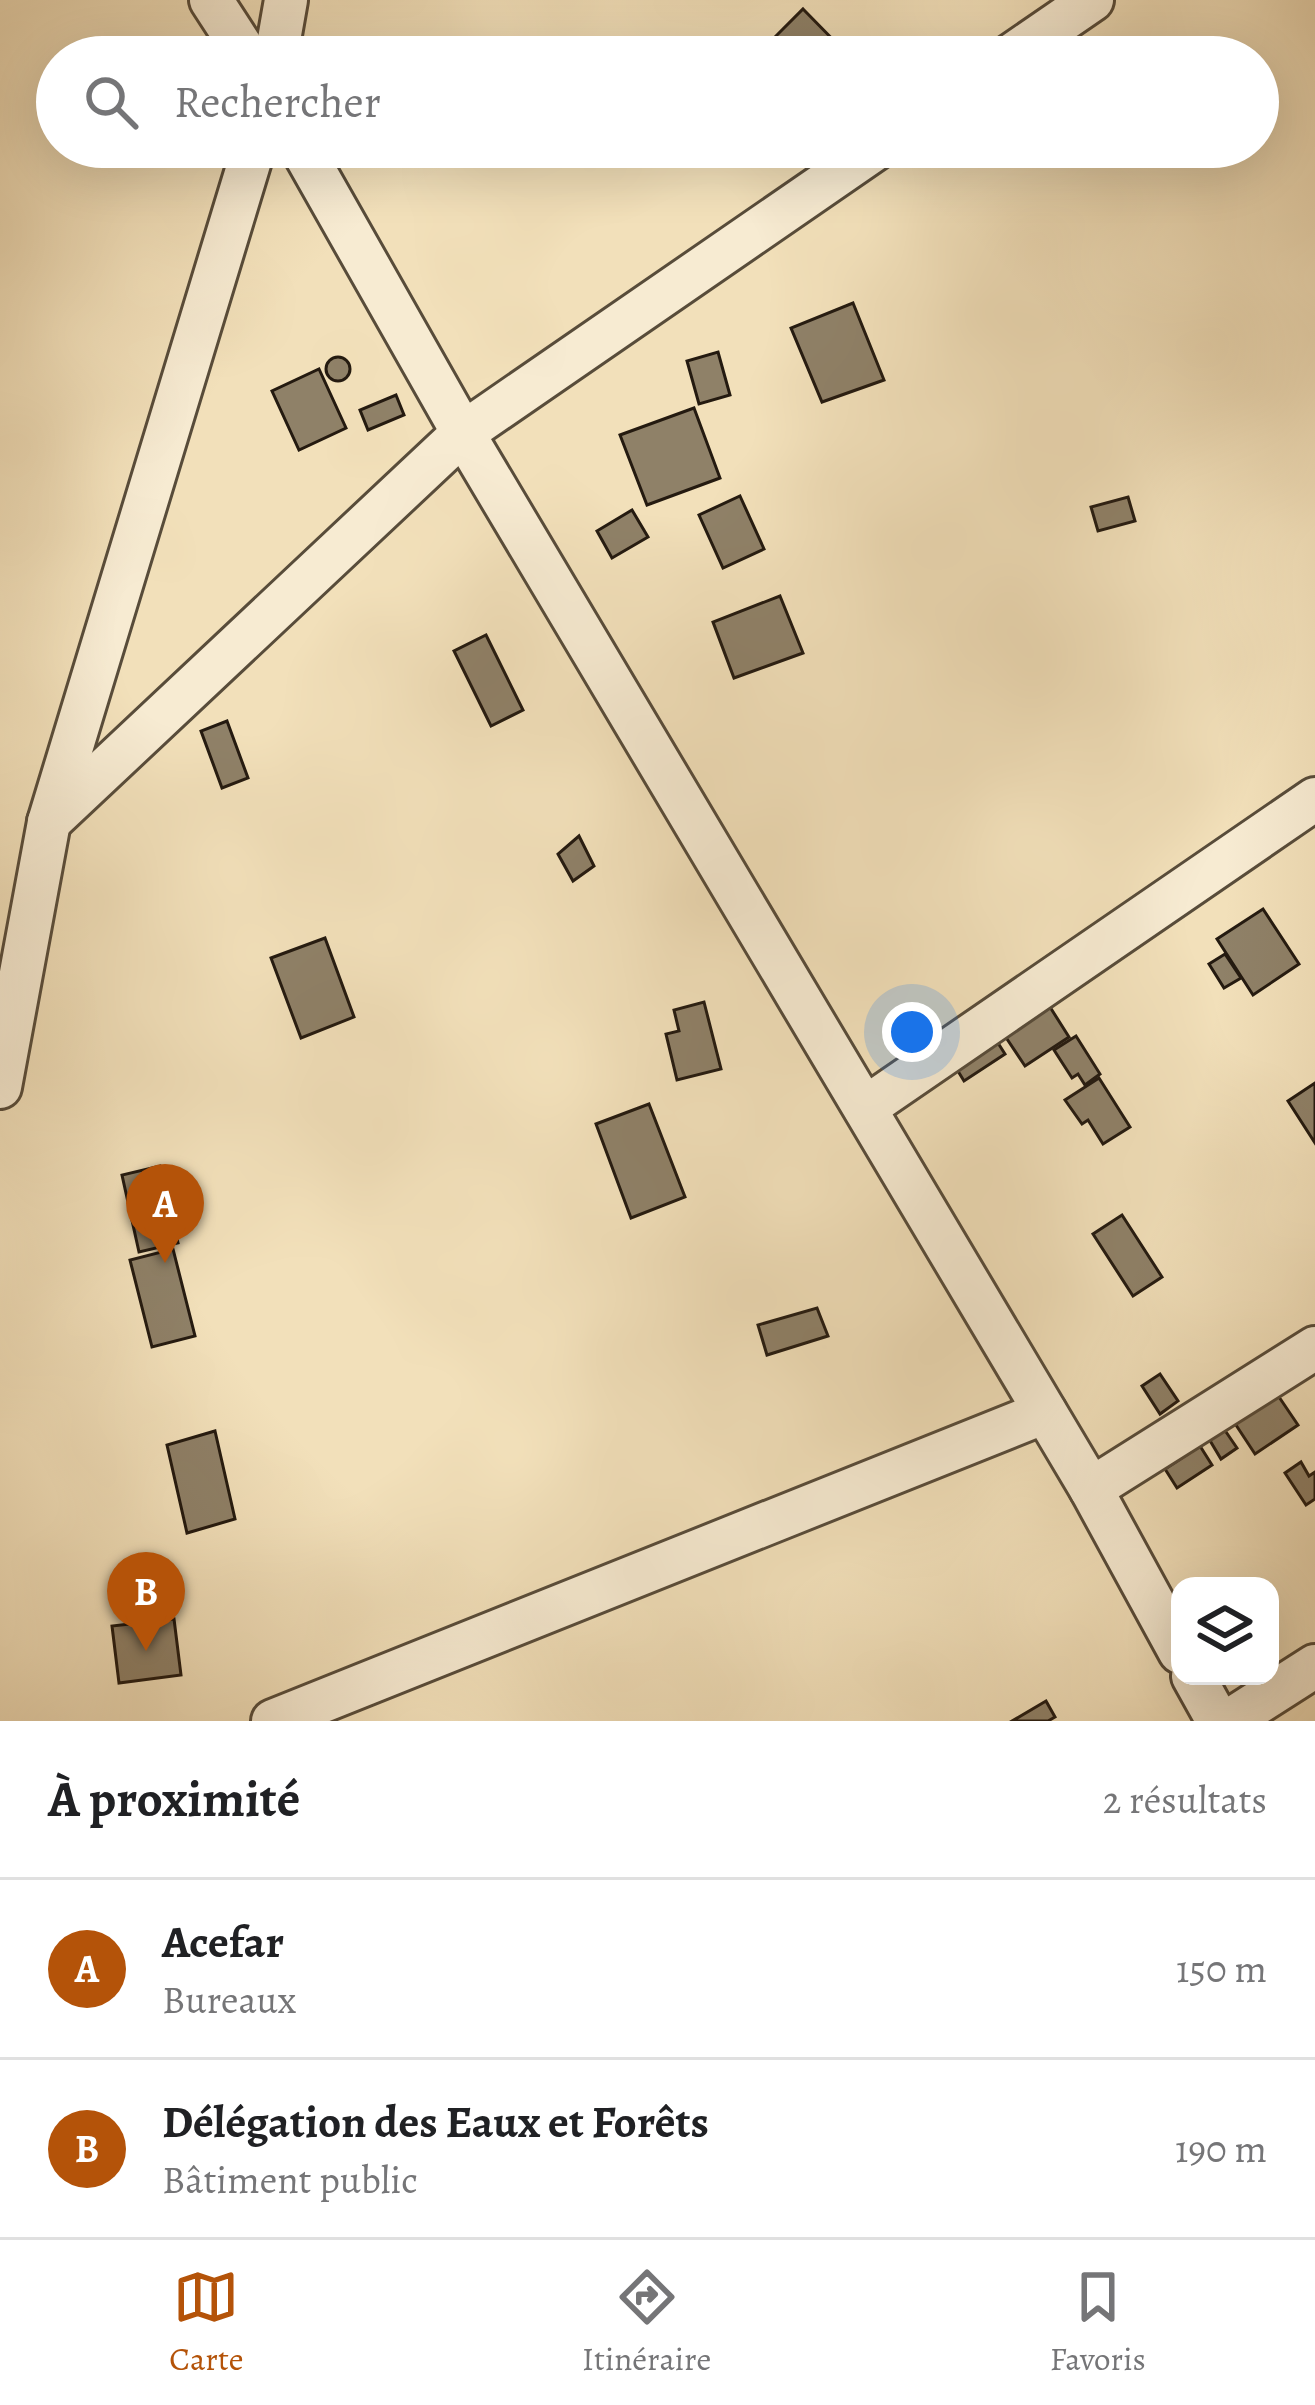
<!DOCTYPE html>
<html lang="fr">
<head>
<meta charset="utf-8">
<style>
	:root { --surface:#fff; --page:#f2f2f2; --text:#202124; --muted:#757577; --line:#e0e0e0; --accent:#b45309 }
	body { margin:0; font-family:Alegreya,serif; background:var(--page); color:var(--text) }
	.controls { position:absolute; right:36px; bottom:36px; display:grid; overflow:hidden; border-radius:24px; box-shadow:0 12px 48px #0002 }
	.controls button { width:108px; height:108px; display:grid; place-items:center; padding:0; border:0; border-bottom:3px solid var(--line); background:var(--surface); color:var(--text); font:60px sans-serif }
	.you { position:absolute; left:912px; top:1032px; width:42px; height:42px; margin:-30px; border:9px solid #fff; border-radius:50%; background:#1a73e8; box-shadow:0 0 0 18px #1a73e833 }
	.badge { display:grid; place-items:center; width:78px; height:78px; border-radius:50%; background:var(--accent); color:#fff; font-size:39px; font-weight:700 }
	.pin { position:absolute; translate:-50% -99px; filter:drop-shadow(0 3px 6px #0008) }
	.pin::after { content:''; position:absolute; top:63px; width:42px; height:36px; background:inherit; clip-path:polygon(0 0,100% 0,50% 100%) }
	.list { margin:0; padding:0; list-style:none }
	h2 { display:flex; justify-content:space-between; align-items:center; height:156px; margin:0; padding:0 48px; font-size:51px }
	h2 small { font-size:39px; font-weight:400; color:var(--muted) }
	.list li { display:grid; grid-template-columns:78px 1fr auto; gap:36px; align-items:center; box-sizing:border-box; height:180px; padding:0 48px; border-top:3px solid var(--line) }
	.list b { display:block; font-size:45px; white-space:nowrap }
	.list p { margin:0; font-size:39px; white-space:nowrap; color:var(--muted) }
	.list em { font-size:39px; font-style:normal; color:var(--muted) }
	.icon { flex:none; width:66px; height:66px; fill:none; stroke:currentColor; stroke-width:2; stroke-linecap:round; stroke-linejoin:round }
	.map { position:relative; flex:none; width:1315px; height:1721px; overflow:hidden }
	.search { position:absolute; background:var(--surface); box-shadow:0 12px 48px #0002; left:36px; right:36px; top:36px; height:132px; display:flex; align-items:center; gap:30px; box-sizing:border-box; padding:0 42px; border-radius:66px; color:var(--muted); font-size:45px }
	.sheet { height:516px; background:var(--surface) }
	nav { display:flex; justify-content:space-around; align-items:center; box-sizing:border-box; height:168px; border-top:3px solid var(--line); background:var(--surface); font-size:33px; color:var(--muted) }
	nav a { display:grid; justify-items:center; gap:6px }
	nav .on { color:var(--accent) }
	.map>svg:first-child { display:block }
</style>
</head>
<body>
<div class="map">
<svg width="1315" height="1721" viewBox="0 0 1315 1721">
	<rect width="100%" height="100%" fill="#f2e0ba"/>
	<filter id="stains"><feTurbulence type="fractalNoise" baseFrequency=".00167" numOctaves="4"/><feColorMatrix values="0 0 0 0 .2 0 0 0 0 .09 0 0 0 0 .02 0 0 0 .5 -.17"/></filter>
	<radialGradient id="worn" r=".72"><stop offset=".6" stop-color="#630" stop-opacity="0"/><stop offset="1" stop-color="#630" stop-opacity=".3"/></radialGradient>
	<g fill="#8f8168" stroke="#241a10" stroke-width="3">
		<polygon points="803,9 850,57 755,57"/>
		<polygon points="853,303 884,380 822,402 791,328"/>
		<polygon points="718,352 730,395 699,404 687,361"/>
		<circle cx="338" cy="369" r="12"/>
		<polygon points="319,369 346,428 299,450 272,391"/>
		<polygon points="396,395 404,415 368,430 360,410"/>
		<polygon points="694,408 720,478 647,505 620,435"/>
		<polygon points="740,496 764,549 723,568 699,515"/>
		<polygon points="1128,497 1135,521 1098,531 1091,507"/>
		<polygon points="632,510 648,537 612,558 597,531"/>
		<polygon points="780,596 803,653 734,678 713,622"/>
		<polygon points="486,635 523,710 491,726 454,651"/>
		<polygon points="227,721 248,778 222,788 201,731"/>
		<polygon points="579,836 594,866 573,881 558,854"/>
		<polygon points="1263,909 1299,964 1253,995 1217,939"/>
		<polygon points="325,938 354,1017 301,1038 271,958"/>
		<polygon points="1225,954 1241,978 1224,988 1209,964"/>
		<polygon points="704,1002 721,1069 677,1080 666,1034 679,1031 674,1010"/>
		<polygon points="1050,1007 1069,1037 1025,1066 1005,1036"/>
		<polygon points="991,1032 1005,1054 964,1081 950,1058"/>
		<polygon points="1076,1036 1100,1074 1085,1085 1078,1074 1072,1078 1054,1050"/>
		<polygon points="1099,1078 1130,1127 1103,1144 1088,1120 1082,1124 1065,1100"/>
		<polygon points="1315,1083 1315,1143 1288,1101"/>
		<polygon points="649,1104 685,1197 631,1218 596,1124"/>
		<polygon points="160,1166 178,1243 139,1252 122,1175"/>
		<polygon points="1122,1215 1162,1277 1133,1296 1093,1234"/>
		<polygon points="173,1249 195,1336 152,1347 130,1260"/>
		<polygon points="817,1308 828,1336 767,1355 758,1325"/>
		<polygon points="1160,1374 1178,1401 1160,1414 1142,1386"/>
		<polygon points="1277,1394 1298,1425 1255,1454 1234,1422"/>
		<polygon points="1224,1429 1237,1448 1221,1459 1209,1439"/>
		<polygon points="215,1431 235,1519 187,1533 167,1445"/>
		<polygon points="1200,1446 1212,1465 1177,1488 1165,1469"/>
		<polygon points="1301,1462 1309,1476 1315,1472 1315,1499 1306,1505 1285,1473"/>
		<polygon points="174,1619 181,1675 119,1683 112,1626"/>
		<polygon points="1046,1701 1055,1717 1048,1721 1012,1721"/>
	</g>
	<g fill="none" stroke-linecap="round" stroke-linejoin="round">
		<g stroke="#584c3a" stroke-width="48">
			<g id="street">
				<polyline points="211,0 248,57"/>
				<polyline points="276,57 286,0"/>
				<polyline points="1009,57 1092,0"/>
				<polyline points="301,147 463,433 1091,1489 1180,1652"/>
				<polyline points="49,822 463,433 878,147"/>
				<polyline points="0,1087 49,822 254,147"/>
				<polyline points="865,1108 1315,799"/>
				<polyline points="1091,1489 1315,1348"/>
				<polyline points="1193,1676 1218,1721"/>
				<polyline points="273,1721 1045,1412"/>
				<polyline points="1229,1721 1315,1666"/>
			</g>
		</g>
		<use href="#street" stroke="#f7ebd2" stroke-width="42"/>
	</g>
	<rect width="100%" height="100%" filter="url(#stains)"/>
	<rect width="100%" height="100%" fill="url(#worn)"/>
</svg>
<div class="controls">
<button><svg class="icon" aria-label="layers" viewBox="0 0 24 24"><path d="M12 4l9 5-9 5-9-5zM3 14l9 5 9-5"/></svg></button>
</div>
<div class="you"></div>
<div class="pin badge" style="left:165px;top:1263px">A</div>
<div class="pin badge" style="left:146px;top:1651px">B</div>
<div class="search"><svg class="icon" aria-label="search" viewBox="0 0 24 24"><circle cx="10" cy="10" r="6"/><path d="M15 15l6 6"/></svg>Rechercher</div>
</div>
<section class="sheet">
<h2>À proximité<small>2 résultats</small></h2>
<ul class="list">
<li><span class="badge">A</span><div><b>Acefar</b><p>Bureaux</p></div><em>150 m</em></li>
<li><span class="badge">B</span><div><b>Délégation des Eaux et Forêts</b><p>Bâtiment public</p></div><em>190 m</em></li>
</ul>
</section>
<nav>
<a class="on"><svg class="icon" aria-label="map" viewBox="0 0 24 24"><path d="M3 6l6-2 6 2 6-2v14l-6 2-6-2-6 2zM9 4v14M15 6v14"/></svg>Carte</a>
<a><svg class="icon" aria-label="directions" viewBox="0 0 24 24"><path d="M12 3l9 9-9 9-9-9zM9 14v-3h6M13 9l2 2-2 2"/></svg>Itinéraire</a>
<a><svg class="icon" aria-label="saved" viewBox="0 0 24 24"><path d="M7 4h10v16l-5-4-5 4z"/></svg>Favoris</a>
</nav>
</body>
</html>
